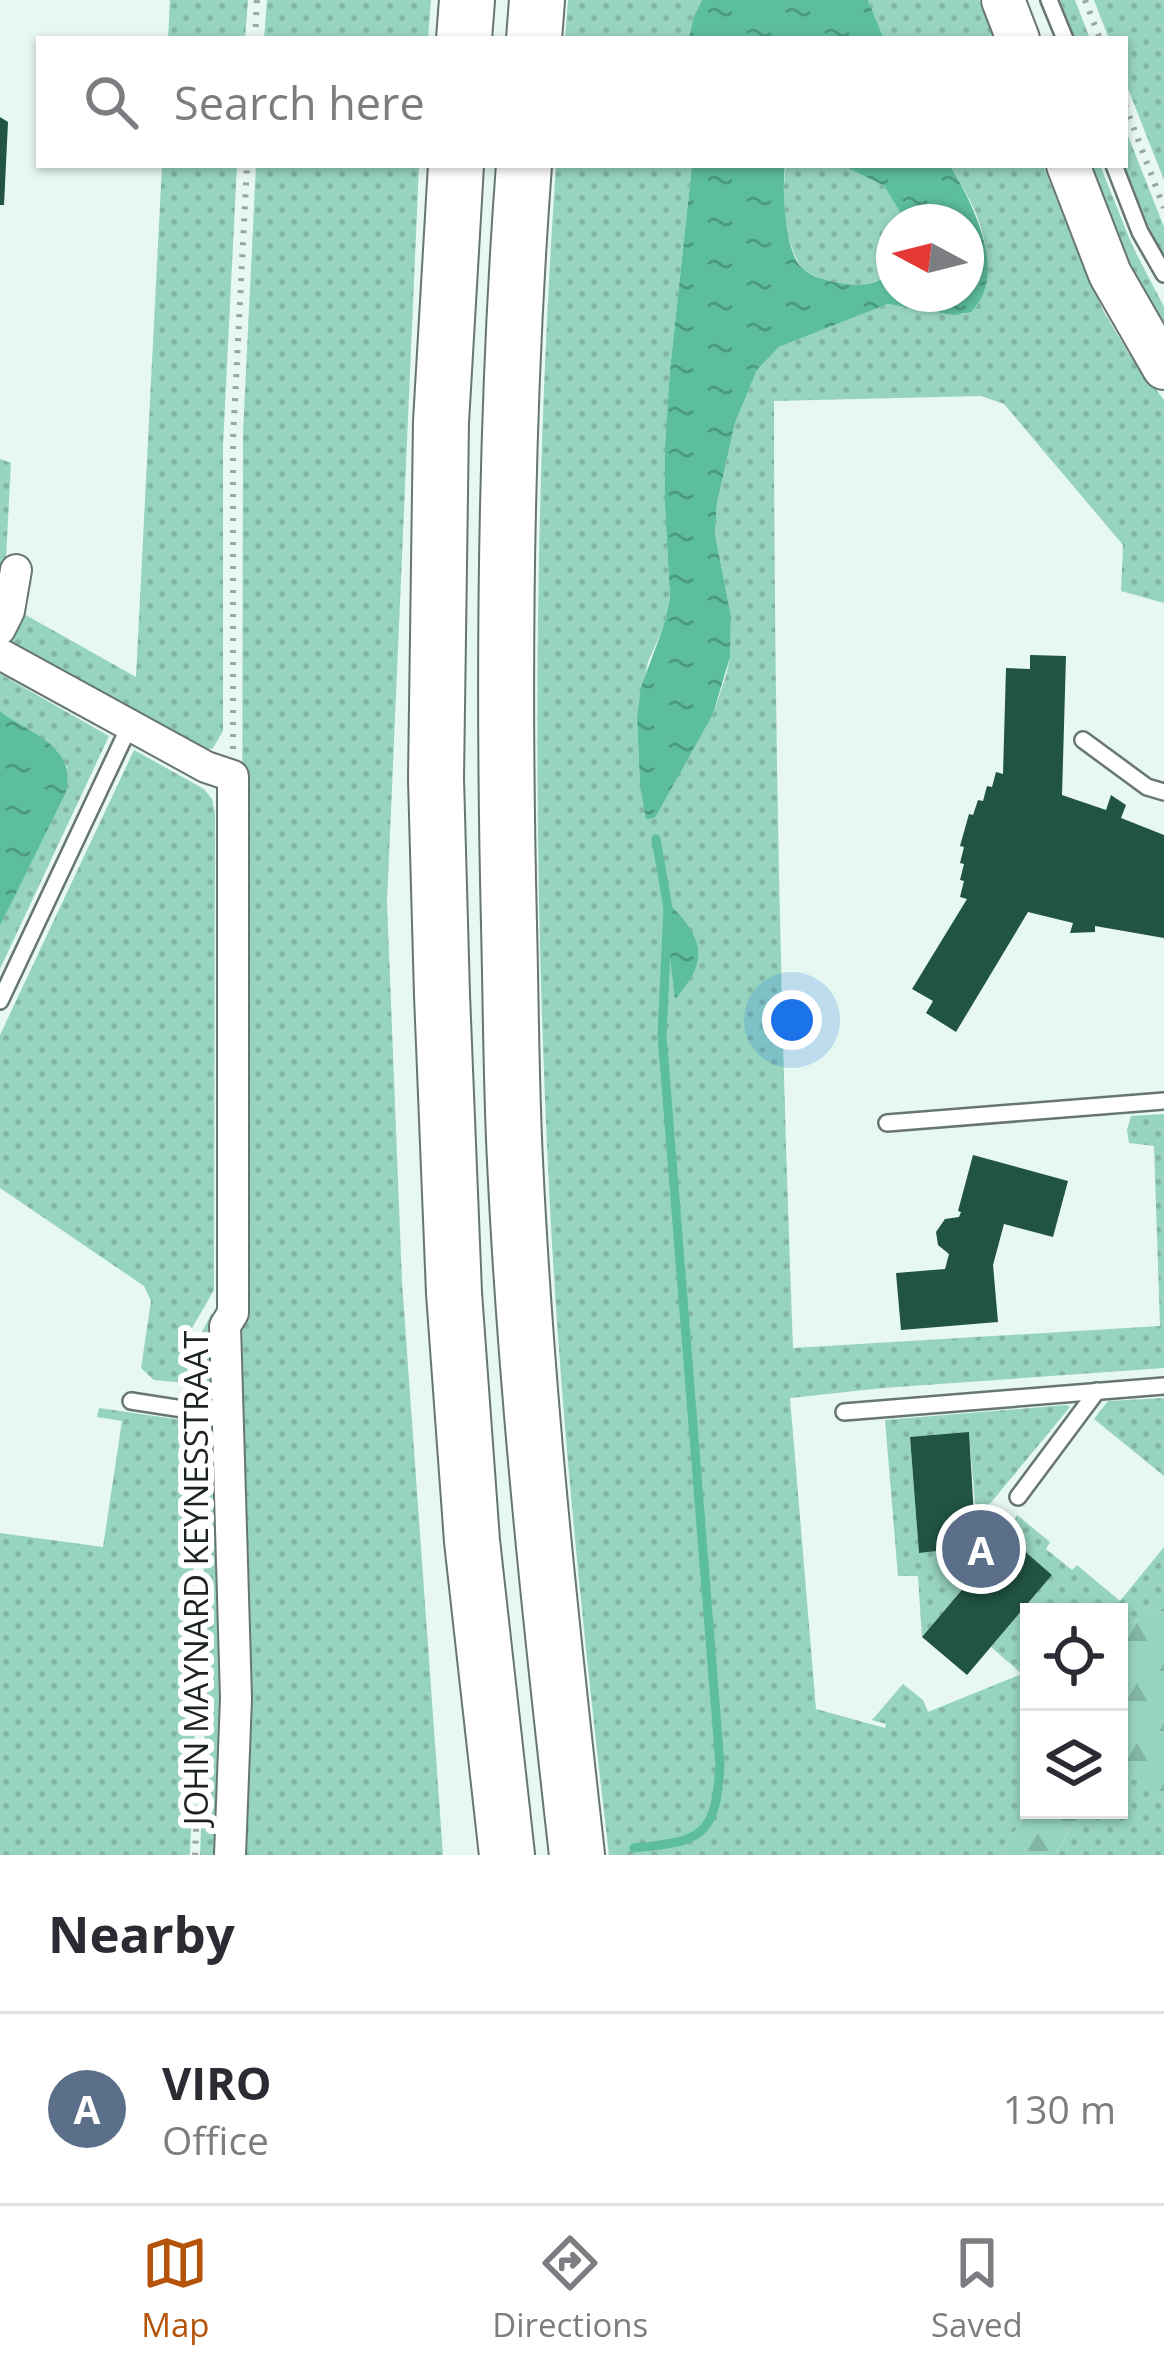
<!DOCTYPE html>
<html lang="en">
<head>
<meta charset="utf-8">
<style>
	:root { --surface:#fff; --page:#f7f7f7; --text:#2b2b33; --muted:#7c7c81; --line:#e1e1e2; --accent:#b45309 }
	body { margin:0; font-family:"Open Sans",sans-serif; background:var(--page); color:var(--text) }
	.controls { position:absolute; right:36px; bottom:36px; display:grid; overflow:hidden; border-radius:0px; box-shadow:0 3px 9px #0004 }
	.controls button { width:108px; height:108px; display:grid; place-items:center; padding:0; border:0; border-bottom:3px solid var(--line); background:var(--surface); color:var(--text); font:60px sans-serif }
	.compass { position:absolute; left:876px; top:204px; width:108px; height:108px; border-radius:50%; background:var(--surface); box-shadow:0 3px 9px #0004; rotate:277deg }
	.you { position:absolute; left:792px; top:1020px; width:42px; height:42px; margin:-30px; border:9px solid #fff; border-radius:50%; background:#1a73e8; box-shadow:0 0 0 18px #1a73e833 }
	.badge { display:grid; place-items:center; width:78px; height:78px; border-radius:50%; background:var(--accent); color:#fff; font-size:39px; font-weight:700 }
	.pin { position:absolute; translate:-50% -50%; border:6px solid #fff; box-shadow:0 3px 12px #0006 }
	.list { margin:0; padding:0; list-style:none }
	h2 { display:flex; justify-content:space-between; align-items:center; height:156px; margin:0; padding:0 48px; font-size:51px }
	h2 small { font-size:39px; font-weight:400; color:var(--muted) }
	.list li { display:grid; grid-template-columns:78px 1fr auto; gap:36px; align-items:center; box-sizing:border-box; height:192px; padding:0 48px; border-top:3px solid var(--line) }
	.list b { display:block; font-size:45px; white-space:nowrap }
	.list p { margin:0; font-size:39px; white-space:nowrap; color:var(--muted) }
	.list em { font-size:39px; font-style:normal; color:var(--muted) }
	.icon { flex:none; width:66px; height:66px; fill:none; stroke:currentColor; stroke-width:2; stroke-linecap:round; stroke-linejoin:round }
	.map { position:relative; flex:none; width:1164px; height:1855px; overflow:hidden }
	.search { position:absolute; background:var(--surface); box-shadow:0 3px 9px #0004; left:36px; right:36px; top:36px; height:132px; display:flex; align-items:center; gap:30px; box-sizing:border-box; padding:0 42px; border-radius:0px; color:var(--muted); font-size:45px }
	.sheet { height:348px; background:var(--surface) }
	nav { display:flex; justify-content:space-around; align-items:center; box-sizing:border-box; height:168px; border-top:3px solid var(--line); background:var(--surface); font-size:33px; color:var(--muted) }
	nav a { display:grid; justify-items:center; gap:6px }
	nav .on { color:var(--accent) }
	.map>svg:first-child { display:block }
</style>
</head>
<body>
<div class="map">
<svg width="1164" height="1855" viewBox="0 0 1164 1855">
	<defs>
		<pattern id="green-dots" width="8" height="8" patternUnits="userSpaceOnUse" patternTransform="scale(3)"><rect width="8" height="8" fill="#97d4be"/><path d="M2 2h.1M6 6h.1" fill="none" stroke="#82b6a3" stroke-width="1.8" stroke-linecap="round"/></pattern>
		<pattern id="forest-firs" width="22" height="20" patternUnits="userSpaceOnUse" patternTransform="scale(3)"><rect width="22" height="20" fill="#97d4be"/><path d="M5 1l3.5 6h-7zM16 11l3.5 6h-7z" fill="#82b6a3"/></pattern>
		<pattern id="water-ripples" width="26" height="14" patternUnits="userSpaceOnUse" patternTransform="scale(3)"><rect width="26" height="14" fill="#5dbd9f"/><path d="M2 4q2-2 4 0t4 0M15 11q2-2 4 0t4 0" fill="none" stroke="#4c9981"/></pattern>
	</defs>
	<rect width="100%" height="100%" fill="#e7f7f1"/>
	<g fill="url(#green-dots)">
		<polygon points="170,0 248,0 245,39 168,39"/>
		<polygon points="267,0 431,0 428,39 264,39"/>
		<polygon points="568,0 702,0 693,18 689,39 565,39"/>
		<polygon points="868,0 979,0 994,39 884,39"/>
		<polygon points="1060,0 1075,0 1090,39 1075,39"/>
		<polygon points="1094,0 1164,0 1164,180 1125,81 1125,39 1109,39"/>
		<polygon points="1125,128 1164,227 1164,259 1148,225 1124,165"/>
		<polygon points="162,165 237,165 223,445 223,731 213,748 204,751 0,642 0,459 11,463 5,576 25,590 24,614 136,677"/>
		<polygon points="256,165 419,165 387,902 402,1282 443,1855 245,1855 251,1693 241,1370 243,433"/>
		<path d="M556 165H692L670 370 665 507 670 598 663 628 648 662 637 719 640 785 713 714 726 676 730 657 731 616 715 534 717 503 735 423 757 370 779 347 888 304 964 314 977 306C980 294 984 280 985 267 990 230 968 196 950 165H1043L1084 269 1104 312 1131 357 1164 400V603L1121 591 1123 545 1004 404 981 396 774 401C774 717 781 1032 793 1348L1160 1326 1154 1146 1129 1143 1127 1130 1131 1116 1164 1114V1368L883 1388 790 1398 816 1709 885 1728 886 1724 872 1720 903 1684 923 1700 928 1712 1022 1674 991 1647 1052 1575 1007 1536 1017 1515 1050 1542 1046 1549 1072 1570 1077 1565 1120 1601 1164 1547V1608L1119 1629V1612H1029V1809L1000 1855H609C583 1633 560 1411 549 1188 532 847 533 505 556 165Z"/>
		<path d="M786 165H842L884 186 906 222H894V270C867 294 831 286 802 269 784 240 781 198 786 165Z"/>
		<polygon points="1085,165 1100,165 1132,245 1164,307 1164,334 1136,286"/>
		<polygon points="0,674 109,736 0,969 0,926 58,805 67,767 57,750 0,711"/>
		<polygon points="134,750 204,789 212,799 215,813 214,1290 188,1335 187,1383 154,1380 141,1368 151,1301 144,1286 0,1188 0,1035"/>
		<polygon points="212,1313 212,1392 198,1401 198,1339"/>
		<polygon points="1164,1398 1164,1476 1094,1419 1108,1401"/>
		<polygon points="1067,1405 1070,1407 984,1511 976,1515 969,1433 910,1438 919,1552 945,1550 948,1547 977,1572 922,1637 918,1576 898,1576 885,1420"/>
		<polygon points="99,1408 189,1421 197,1680 190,1855 0,1855 0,1533 103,1547 122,1421 97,1417"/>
		<polygon points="199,1423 213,1437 221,1704 215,1855 200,1855 207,1680"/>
		<polygon points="1119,1768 1164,1799 1164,1855 1055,1855 1082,1810 1119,1810"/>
	</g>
	<g fill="url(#forest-firs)">
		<polygon points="1164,1608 1164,1799 1119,1768 1119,1629"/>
		<polygon points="1029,1809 1082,1810 1055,1855 1000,1855"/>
	</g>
	<g fill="url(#water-ripples)">
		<polygon points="702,0 868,0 884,39 689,39 693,18"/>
		<path d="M692 165H785C782 188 784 253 803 269 812 277 828 281 839 283 861 287 877 285 894 270V294H966V222H906L884 186 842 165H950C972 203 1010 274 971 312L955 315 888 304 779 347 757 370 735 423 717 503 715 534 731 616 730 657 713 714 657 814 654 818 646 819 640 785 637 719 641 687 663 628 670 598 665 507V449L670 370Z"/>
		<path d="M0 711C31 735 79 746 65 794L0 926Z"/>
		<path d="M672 907C706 941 707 963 675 999L670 957Z"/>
	</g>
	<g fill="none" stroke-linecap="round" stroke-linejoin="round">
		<path stroke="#5dbd9f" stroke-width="9" d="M634 1848C702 1842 716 1836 720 1765L662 1035 668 908 656 839"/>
	</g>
	<g fill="#215444">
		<polygon points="0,117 8,122 4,205 0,205"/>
		<polygon points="1030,655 1066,656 1062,795 1106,810 1111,795 1126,805 1121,818 1164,835 1164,938 1095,926 1095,932 1070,933 1073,923 1028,912 956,1032 926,1013 933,1001 912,989 967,899 960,897 964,881 960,880 964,864 960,863 964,847 960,846 969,814 973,815 978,800 983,801 987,786 992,787 996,772 1003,774 1006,668 1030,669"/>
		<polygon points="973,1155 1068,1181 1053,1237 1004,1224 993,1265 998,1322 901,1330 896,1273 945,1269 949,1254 938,1245 936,1232 945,1219 959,1217 961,1212 958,1211"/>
		<polygon points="969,1432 974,1516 1003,1541 1007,1536 1052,1575 967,1675 922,1637 977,1572 948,1547 945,1550 919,1553 910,1437"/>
	</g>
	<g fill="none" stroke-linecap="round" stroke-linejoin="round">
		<g stroke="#677670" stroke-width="20">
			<g id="lane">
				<polyline points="1049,0 1065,39"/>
				<polyline points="1114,165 1140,232 1164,274"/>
				<polyline points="1083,740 1147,787 1164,792"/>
				<polyline points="0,1001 130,725"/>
				<polyline points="887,1123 1164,1101"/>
				<polyline points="131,1401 228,1416"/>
				<polyline points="844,1412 1164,1386"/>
				<polyline points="1018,1497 1097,1391"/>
			</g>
		</g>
		<g stroke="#677670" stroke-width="34">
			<g id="street">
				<polyline points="0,629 9,611 16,570"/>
				<polyline points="0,654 206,767 233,776 233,1313 225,1326 236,1698 230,1855"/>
			</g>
		</g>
		<g stroke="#677670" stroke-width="46">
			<g id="secondary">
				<polyline points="1003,0 1018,39"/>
				<polyline points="1068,165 1110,274 1164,368"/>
			</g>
		</g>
		<g stroke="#677670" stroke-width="58">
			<g id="highway">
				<polyline points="464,39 467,0"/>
				<polyline points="534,39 537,0"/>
				<polyline points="456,165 441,422 436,779 442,995 454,1293 472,1541 507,1855"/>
				<path d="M524 165C505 418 503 672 509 925 511 1004 511 1082 515 1161 526 1393 551 1624 577 1855"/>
			</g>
		</g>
		<g stroke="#9aa6a2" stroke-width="6" stroke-dasharray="3 9" stroke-linecap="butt">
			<polyline points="1085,0 1100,39"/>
			<polyline points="255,39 257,0"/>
			<polyline points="1125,105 1164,208"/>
			<polyline points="233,749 233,439 247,165"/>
			<polyline points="194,1390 192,1337 195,1332"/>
			<polyline points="194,1433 202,1680 195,1855"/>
		</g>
		<use href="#lane" stroke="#fff" stroke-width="15"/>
		<use href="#street" stroke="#fff" stroke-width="30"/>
		<use href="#secondary" stroke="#fff" stroke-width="42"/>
		<use href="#highway" stroke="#fff" stroke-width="54"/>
	</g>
	<g text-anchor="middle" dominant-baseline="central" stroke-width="12" stroke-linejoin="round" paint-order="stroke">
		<g font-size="33" fill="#1d2321" stroke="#fff">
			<text transform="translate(195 1578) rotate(-90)">JOHN MAYNARD KEYNESSTRAAT</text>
		</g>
	</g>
</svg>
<div class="controls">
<button><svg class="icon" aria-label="locate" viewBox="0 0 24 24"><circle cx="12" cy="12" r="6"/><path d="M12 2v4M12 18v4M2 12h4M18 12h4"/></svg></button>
<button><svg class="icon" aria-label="layers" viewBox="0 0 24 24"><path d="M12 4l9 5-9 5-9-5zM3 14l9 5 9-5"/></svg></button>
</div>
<svg class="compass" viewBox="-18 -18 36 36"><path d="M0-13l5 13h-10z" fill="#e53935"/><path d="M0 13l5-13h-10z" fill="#7c7c81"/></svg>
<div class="you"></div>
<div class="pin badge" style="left:981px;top:1549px;background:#5c6f8a">A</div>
<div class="search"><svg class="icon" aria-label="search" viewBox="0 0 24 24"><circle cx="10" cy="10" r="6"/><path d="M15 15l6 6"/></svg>Search here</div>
</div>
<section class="sheet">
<h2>Nearby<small></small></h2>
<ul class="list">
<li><span class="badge" style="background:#5c6f8a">A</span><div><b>VIRO</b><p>Office</p></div><em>130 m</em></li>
</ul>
</section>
<nav>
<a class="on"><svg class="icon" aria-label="map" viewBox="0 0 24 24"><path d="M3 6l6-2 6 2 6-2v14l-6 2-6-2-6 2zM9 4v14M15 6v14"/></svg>Map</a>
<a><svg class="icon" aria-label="directions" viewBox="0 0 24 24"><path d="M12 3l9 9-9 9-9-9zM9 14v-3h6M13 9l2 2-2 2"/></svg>Directions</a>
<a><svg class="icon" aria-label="saved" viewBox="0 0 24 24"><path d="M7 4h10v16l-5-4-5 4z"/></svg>Saved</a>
</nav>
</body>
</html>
